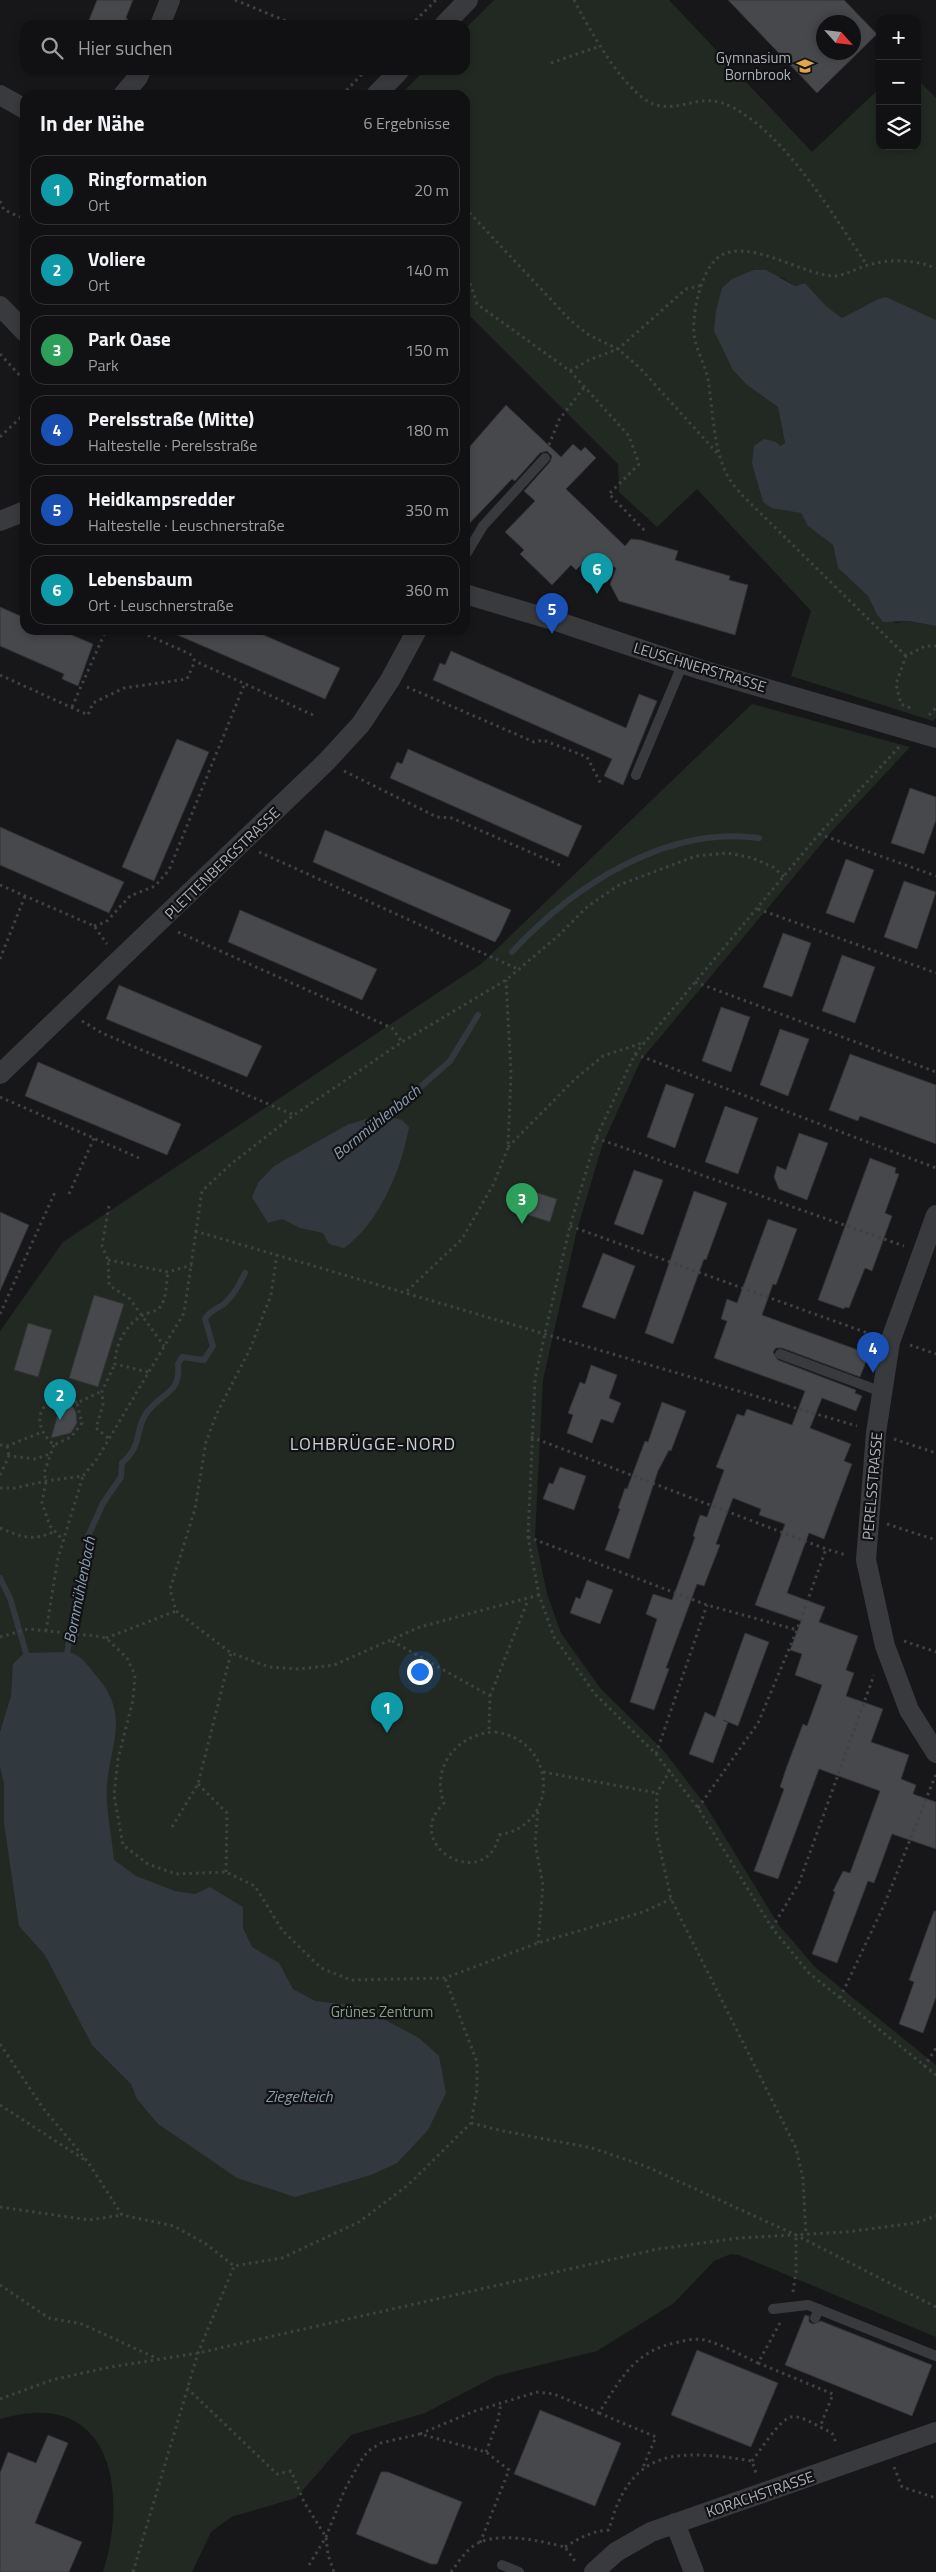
<!DOCTYPE html>
<html lang="de">
<head>
<meta charset="utf-8">
<style>
	:root { --surface:#111113; --page:#1a1a1c; --text:#f1f3f6; --muted:#9c9da0; --line:#303133; --accent:#dfa749 }
	body { margin:0; font-family:"Titillium Web",sans-serif; background:var(--page); color:var(--text) }
	.controls { position:absolute; right:15px; top:15px; display:grid; overflow:hidden; border-radius:10px; box-shadow:0 2px 8px #0003 }
	.controls button { width:45px; height:45px; display:grid; place-items:center; padding:0; border:0; border-bottom:1px solid var(--line); background:var(--surface); color:var(--text); font:25px sans-serif }
	.compass { position:absolute; left:816px; top:15px; width:45px; height:45px; border-radius:50%; background:var(--surface); box-shadow:0 2px 8px #0003; rotate:117deg }
	.you { position:absolute; left:419px; top:1671px; width:18px; height:18px; margin:-12px; border:4px solid #fff; border-radius:50%; background:#1a73e8; box-shadow:0 0 0 8px #1a73e833 }
	.badge { display:grid; place-items:center; width:32px; height:32px; border-radius:50%; background:var(--accent); color:#fff; font-size:16px; font-weight:700 }
	.pin { position:absolute; translate:-50% -41px; filter:drop-shadow(0 1px 2px #0008) }
	.pin::after { content:''; position:absolute; top:26px; width:18px; height:15px; background:inherit; clip-path:polygon(0 0,100% 0,50% 100%) }
	.list { margin:0; padding:0; list-style:none }
	h2 { display:flex; justify-content:space-between; align-items:center; height:65px; margin:0; padding:0 20px; font-size:21px }
	h2 small { font-size:16px; font-weight:400; color:var(--muted) }
	.list li { display:grid; grid-template-columns:32px 1fr auto; gap:15px; align-items:center; box-sizing:border-box; height:70px; margin:0 10px 10px; padding:0 10px; border:1px solid var(--line); border-radius:15px }
	.list b { display:block; font-size:19px; white-space:nowrap }
	.list p { margin:0; font-size:16px; white-space:nowrap; color:var(--muted) }
	.list em { font-size:16px; font-style:normal; color:var(--muted) }
	.icon { flex:none; width:28px; height:28px; fill:none; stroke:currentColor; stroke-width:2; stroke-linecap:round; stroke-linejoin:round }
	.map { position:relative; flex:none; width:936px; height:2572px; overflow:hidden }
	.search { position:absolute; background:var(--surface); box-shadow:0 2px 8px #0003; left:20px; top:20px; width:450px; height:55px; display:flex; align-items:center; gap:12px; box-sizing:border-box; padding:0 18px; border-radius:15px; color:var(--muted); font-size:19px }
	.panel { position:absolute; background:var(--surface); box-shadow:0 2px 8px #0003; left:20px; top:90px; width:450px; height:545px; border-radius:15px }
	.map>svg:first-child { display:block }
</style>
</head>
<body>
<div class="map">
<svg width="936" height="2572" viewBox="0 0 936 2572">
	<rect width="100%" height="100%" fill="#171719"/>
	<g fill="#222922">
		<polygon points="494,0 669,0 812,152 880,88 880,146 917,146 917,79 936,98 936,320 886,298 878,299 842,318 826,306 805,283 795,286 781,277 747,385 778,407 785,443 752,464 763,502 801,513 809,526 833,545 838,568 868,596 876,613 896,623 907,621 936,626 936,718 933,721 791,676 811,611 697,489 657,527 619,492 618,464 465,311 465,95 400,95 425,70 465,70 465,29"/>
		<path d="M752 704 910 747 832 831 641 1060 603 1143 577 1230 543 1380 535 1536 547 1594 561 1633 600 1688 664 1751 706 1806 778 1924 815 1967 936 2065V2337L739 2255 731 2254 714 2261 674 2303 597 2351 496 2376 425 2413 351 2435 296 2498 231 2517 211 2532 192 2572H103C129 2490 111 2386 0 2419V1331L63 1242 481 964Z"/>
	</g>
	<g fill="#31393e">
		<polygon points="754,270 766,270 795,286 805,283 826,306 842,318 878,299 886,297 936,320 936,626 908,621 883,622 876,613 868,596 838,568 833,545 808,526 801,513 772,508 763,502 752,464 754,446 764,439 776,442 780,446 785,443 778,407 747,385 733,370 714,331 716,311 722,288 732,279"/>
		<path d="M388 1116 402 1120 409 1127C402 1168 379 1224 344 1248L329 1244 323 1233 300 1228 282 1219 268 1223 252 1197 258 1183 274 1166 347 1125 372 1117Z"/>
		<path d="M68 1652C81 1655 86 1663 94 1673 130 1714 112 1737 107 1784 105 1804 112 1838 114 1860L136 1876 175 1891 195 1894 210 1887 243 1907V1928L252 1947 279 1963 293 1989 315 2001 359 2006 419 2038 439 2056 446 2093 428 2130 397 2163 371 2175 295 2197 237 2178 158 2124 137 2099 131 2084 92 2045 45 1955 19 1926 4 1823V1784L0 1767V1732L11 1696 13 1664 24 1653Z"/>
	</g>
	<g fill="none" stroke-linecap="round" stroke-linejoin="round">
		<g stroke="#31393e" stroke-width="6">
			<path d="M512 952C573 886 666 825 759 838"/>
			<polyline points="383,1120 450,1061 478,1015"/>
			<polyline points="0,1578 10,1598 28,1660"/>
			<path d="M66 1660 75 1605 87 1552 86 1541 103 1503 121 1477 122 1463C144 1444 134 1428 148 1411 163 1392 181 1393 178 1364L182 1357 204 1360 213 1346 205 1319C209 1311 217 1309 224 1304 234 1295 239 1285 245 1273"/>
		</g>
	</g>
	<g fill="#47484c" stroke="#323235" fill-rule="evenodd">
		<polygon points="97,0 133,0 123,25 87,25"/>
		<path d="M728 0H844L877 34 817 93ZM824 22H854V52H824Z"/>
		<polygon points="506,405 561,457 573,444 581,451 585,447 596,458 566,489 625,546 631,539 641,540 678,551 675,560 730,576 729,580 748,585 735,635 619,601 610,584 616,568 590,556 576,570 571,565 552,585 520,554 524,550 505,532 535,501 524,491 550,462 552,456 547,451 540,453 515,481 512,479 465,528 465,452"/>
		<polygon points="0,607 25,618 25,630 60,630 93,644 78,686 62,679 64,674 0,646"/>
		<polygon points="166,630 252,630 340,668 325,699"/>
		<polygon points="451,651 626,728 639,694 657,701 623,785 604,776 612,759 433,680 440,663 445,665"/>
		<polygon points="177,739 209,752 154,881 122,867"/>
		<polygon points="408,749 582,826 568,857 390,778 397,762 402,764"/>
		<polygon points="910,788 936,797 936,820 924,854 891,843"/>
		<polygon points="0,827 124,882 109,913 0,865"/>
		<polygon points="325,830 511,910 500,934 495,942 313,862"/>
		<polygon points="846,859 874,870 854,923 826,913"/>
		<polygon points="904,881 936,892 917,949 884,937"/>
		<polygon points="240,910 377,969 362,1000 228,942"/>
		<polygon points="783,933 811,943 792,997 763,987"/>
		<polygon points="842,955 875,967 855,1023 822,1011"/>
		<polygon points="119,985 262,1046 247,1077 106,1019"/>
		<polygon points="721,1007 750,1017 731,1072 702,1061"/>
		<polygon points="780,1029 809,1039 788,1096 760,1085"/>
		<polygon points="850,1054 936,1085 936,1144 860,1116 858,1121 829,1110"/>
		<polygon points="38,1062 181,1124 167,1155 25,1096"/>
		<polygon points="666,1084 694,1094 675,1148 647,1137"/>
		<polygon points="725,1106 758,1118 738,1174 705,1162"/>
		<polygon points="799,1133 828,1143 807,1200 779,1189 774,1177 777,1166 786,1170"/>
		<polygon points="870,1158 896,1168 895,1173 899,1174 885,1213 892,1216 872,1271 865,1268 849,1308 845,1307 844,1309 818,1300"/>
		<polygon points="634,1170 663,1180 643,1235 614,1224"/>
		<polygon points="532,1191 557,1199 550,1222 525,1214"/>
		<polygon points="694,1191 727,1203 706,1260 704,1259 673,1344 645,1333"/>
		<polygon points="0,1212 29,1225 0,1291"/>
		<polygon points="768,1219 797,1229 776,1285 773,1284 762,1315 869,1354 860,1377 782,1348 776,1348 773,1352 778,1360 856,1390 855,1393 862,1396 856,1411 822,1398 810,1428 851,1444 844,1461 852,1464 824,1539 809,1533 787,1593 825,1607 819,1622 858,1636 846,1670 854,1673 846,1696 883,1709 871,1742 909,1755 901,1779 916,1785 913,1794 936,1802 936,1849 892,1834 874,1883 868,1881 837,1963 812,1954 835,1892 833,1891 843,1871 850,1873 880,1791 819,1769 778,1879 754,1871 784,1789 780,1787 787,1766 803,1724 807,1726 822,1685 795,1675 802,1654 790,1650 801,1621 755,1605 785,1524 759,1515 761,1509 733,1498 716,1544 720,1545 704,1586 697,1584 666,1668 669,1669 654,1710 630,1702 657,1619 646,1614 653,1594 672,1600 695,1537 693,1536 700,1515 707,1517 724,1470 716,1467 737,1414 744,1416 747,1409 792,1425 805,1391 714,1358 727,1321 721,1319 727,1299 737,1303"/>
		<polygon points="603,1253 635,1266 615,1319 582,1307"/>
		<polygon points="94,1295 124,1304 98,1387 69,1378"/>
		<polygon points="28,1323 52,1330 38,1377 14,1370"/>
		<polygon points="591,1365 617,1375 609,1398 621,1403 613,1423 601,1419 592,1443 567,1433 573,1415 568,1413 580,1382 585,1384"/>
		<polygon points="64,1393 76,1412 77,1423 71,1433 51,1438"/>
		<polygon points="662,1402 686,1411 671,1451 669,1450 658,1471 629,1559 605,1550 620,1509 618,1508 625,1488 627,1489 645,1441 648,1442"/>
		<polygon points="560,1467 586,1476 574,1510 543,1499 549,1483 553,1484"/>
		<polygon points="587,1580 613,1590 600,1624 570,1613 576,1597 580,1599"/>
		<polygon points="745,1633 769,1642 738,1726 723,1720 728,1722 713,1763 689,1754 705,1712 715,1717"/>
		<polygon points="934,1911 936,1911 936,1997 923,2033 899,2024 914,1982 909,1980"/>
		<polygon points="805,2315 809,2316 809,2322 813,2324 821,2321 932,2365 912,2416 785,2365"/>
		<polygon points="697,2350 778,2383 751,2447 671,2415"/>
		<polygon points="540,2410 621,2443 595,2506 514,2474"/>
		<polygon points="48,2435 68,2443 35,2523 82,2542 69,2572 0,2572 0,2473 8,2452 36,2463"/>
		<polygon points="381,2472 388,2472 462,2502 437,2564 431,2564 356,2534"/>
	</g>
	<g fill="none" stroke-linecap="round" stroke-linejoin="round">
		<g stroke="#3f4145" stroke-width="3" stroke-dasharray="2.5 4" stroke-linecap="butt">
			<polyline points="235,0 296,25"/>
			<path d="M574 0C588 27 629 103 661 106 688 109 703 92 732 107 786 135 833 215 867 265"/>
			<polyline points="125,19 141,25"/>
			<polyline points="411,25 436,0"/>
			<polyline points="551,63 600,46"/>
			<polyline points="342,95 366,70"/>
			<polyline points="0,201 4,210 25,219"/>
			<polyline points="465,208 571,321 589,335 618,349 640,368 718,454"/>
			<polyline points="465,279 471,285 477,304 570,371 629,436 639,464 609,494 647,533"/>
			<polyline points="0,354 24,380"/>
			<polyline points="570,371 589,360 618,349 686,289 702,285"/>
			<polyline points="0,437 22,416 25,406"/>
			<polyline points="549,445 559,420 585,386"/>
			<polyline points="136,630 190,654 195,661 313,715"/>
			<path d="M906 656 743 496C738 490 731 483 727 475 713 447 713 410 708 379 705 365 698 353 695 340 690 318 701 268 720 256 750 238 802 275 834 276 843 276 854 270 862 267 888 258 911 259 936 268"/>
			<polyline points="0,675 88,715 93,703 124,688 187,679 195,661"/>
			<polyline points="407,687 534,742 543,740 587,757 601,784"/>
			<polyline points="72,707 106,630"/>
			<polyline points="910,708 901,704 896,684 906,656 925,646 936,646"/>
			<polyline points="929,715 936,708"/>
			<polyline points="899,747 819,834 635,1054 596,1138 570,1226 545,1333 535,1379 528,1537 539,1595 554,1637 595,1694 656,1754 698,1808 772,1928 809,1973 936,2075"/>
			<polyline points="344,771 437,817 452,818 562,866"/>
			<polyline points="819,834 936,876"/>
			<polyline points="259,852 520,970"/>
			<polyline points="0,885 94,926 107,944"/>
			<polyline points="758,909 936,973"/>
			<polyline points="94,926 106,922 130,896 155,886 169,870 245,683"/>
			<polyline points="178,932 392,1028 402,1042"/>
			<polyline points="0,959 25,896"/>
			<polyline points="695,982 936,1072"/>
			<polyline points="82,1021 102,1033 294,1115"/>
			<polyline points="635,1054 936,1168"/>
			<polyline points="0,1097 139,1158"/>
			<polyline points="596,1138 904,1246"/>
			<polyline points="508,1147 574,1080 603,1056 645,1042"/>
			<polyline points="69,1194 94,1138"/>
			<polyline points="109,1206 102,1246 108,1260 109,1285 130,1299 164,1346"/>
			<polyline points="570,1226 873,1335"/>
			<polyline points="195,1231 857,1426"/>
			<polyline points="277,1254 271,1295 250,1349 216,1415 206,1442 195,1509 170,1589 176,1611 231,1653 269,1667 299,1669 334,1665 420,1627 539,1595"/>
			<polyline points="108,1260 168,1272 192,1265"/>
			<polyline points="407,1291 462,1239 493,1185 508,1148 511,1073 506,980"/>
			<polyline points="0,1314 56,1190"/>
			<polyline points="910,1345 936,1354"/>
			<path d="M148 1372 115 1364C115 1345 125 1325 143 1315 147 1313 154 1312 158 1309 167 1302 166 1283 168 1272"/>
			<path d="M77 1403 70 1398 58 1395C34 1409 35 1428 54 1445L71 1437 82 1423 77 1403 102 1391"/>
			<polyline points="531,1437 826,1549 846,1555"/>
			<polyline points="108,1438 96,1428 103,1405 102,1391 115,1364"/>
			<polyline points="894,1439 936,1453"/>
			<polyline points="0,1445 7,1446 42,1432"/>
			<polyline points="54,1445 44,1473 46,1481 42,1503 50,1526 64,1541"/>
			<polyline points="7,1446 9,1456"/>
			<polyline points="0,1475 9,1456 35,1459 50,1454"/>
			<polyline points="0,1488 15,1488 46,1481 83,1476 97,1459 184,1313 202,1191 231,1164 294,1115 402,1042 506,980 558,936 588,906 619,885 696,856 728,853 752,858 773,867 784,877"/>
			<polyline points="887,1524 936,1540"/>
			<path d="M0 1528C22 1537 32 1542 55 1531"/>
			<polyline points="528,1537 707,1605 797,1630"/>
			<polyline points="46,1631 58,1558 83,1476"/>
			<polyline points="0,1637 28,1629 96,1636 106,1638 127,1658 135,1675 133,1700 118,1759 114,1795 123,1845 148,1864 176,1874 226,1872 255,1886 282,1930 321,1968 351,1980 445,1978 538,1943 643,1912 671,1899"/>
			<polyline points="106,1638 176,1611"/>
			<polyline points="392,1641 490,1696 489,1732"/>
			<polyline points="904,1641 936,1652"/>
			<polyline points="490,1696 528,1600"/>
			<path d="M495 1732C557 1740 561 1825 499 1835 487 1894 399 1846 444 1803 430 1766 459 1733 495 1732Z"/>
			<polyline points="656,1754 707,1605"/>
			<polyline points="670,1770 657,1793 656,1831 671,1899 796,2148 803,2179 806,2235"/>
			<polyline points="543,1772 657,1793"/>
			<polyline points="198,1784 227,1813 226,1872"/>
			<polyline points="698,1808 758,1723 797,1630 826,1549"/>
			<polyline points="172,1827 198,1784 231,1653"/>
			<polyline points="772,1928 799,1883 874,1675"/>
			<polyline points="538,1943 543,1885 535,1843 538,1810"/>
			<polyline points="840,1998 885,1903 936,1774"/>
			<polyline points="0,2044 43,2108 88,2162 122,2215 174,2226 206,2244 234,2266 282,2258 359,2222 408,2185 471,2123 477,2090 477,2062 445,1978"/>
			<polyline points="924,2067 936,2048"/>
			<polyline points="0,2105 85,2160"/>
			<polyline points="471,2123 503,2131 592,2148 645,2166 796,2235 936,2307"/>
			<polyline points="0,2207 89,2220 122,2215"/>
			<polyline points="0,2285 49,2318 82,2324 156,2358"/>
			<polyline points="793,2292 796,2271 796,2235"/>
			<polyline points="758,2363 833,2394 820,2427 832,2433 837,2445"/>
			<polyline points="187,2388 277,2474 291,2471 304,2502 326,2537 328,2555 334,2572"/>
			<polyline points="0,2399 52,2380 105,2368 198,2353 658,2249 739,2238 846,2232 915,2223 936,2216"/>
			<polyline points="599,2413 656,2437 643,2467"/>
			<path d="M420 2434 472 2412 537 2392 554 2394 599 2413C621 2378 635 2350 679 2342 687 2340 696 2338 705 2340 723 2345 741 2355 758 2363L780 2323"/>
			<polyline points="486,2452 498,2420 501,2403"/>
			<path d="M752 2461C760 2451 779 2420 791 2417 800 2415 812 2423 820 2427"/>
			<polyline points="894,2467 902,2487 936,2498"/>
			<path d="M565 2547C580 2538 591 2531 609 2530 630 2447 678 2449 752 2461L757 2476"/>
			<polyline points="309,2565 326,2537 344,2491 360,2462 368,2451 381,2443 420,2434 486,2452 509,2470 480,2543"/>
			<polyline points="133,2572 198,2353 234,2266"/>
			<path d="M451 2572C457 2564 463 2554 471 2548 491 2529 541 2541 565 2547L577 2564"/>
		</g>
		<g stroke="#393a3e" stroke-width="10">
			<polyline points="465,556 483,526 545,458"/>
			<polyline points="636,775 683,663"/>
			<polyline points="780,1354 882,1392"/>
			<polyline points="773,2309 808,2305 936,2356"/>
			<polyline points="815,2318 819,2309"/>
			<polyline points="502,2565 519,2572"/>
		</g>
		<g stroke="#393a3e" stroke-width="20">
			<polyline points="160,25 170,0"/>
			<polyline points="444,25 468,0"/>
			<polyline points="0,95 25,109"/>
			<polyline points="123,95 138,77 141,70"/>
			<polyline points="376,95 400,70"/>
			<polyline points="0,306 25,332"/>
			<polyline points="0,521 25,511"/>
			<polyline points="465,594 556,621 702,670 936,738"/>
			<polyline points="0,1074 326,762 361,724 390,680 417,630"/>
			<polyline points="936,1215 890,1342 876,1433 866,1560 885,1646 909,1710 936,1753"/>
			<polyline points="675,2523 694,2572"/>
			<polyline points="594,2572 616,2552 651,2532 936,2432"/>
		</g>
	</g>
	<defs>
		<g id="school-bare" transform="scale(1.35)"><path d="M0-5L7-2L0 1L-7-2ZM-4 1L0 2.5L4 1V4Q0 6-4 4Z" fill="#dfa749" stroke="#121214" stroke-width="2.5" paint-order="stroke"/></g>
	</defs>
	<g fill-rule="evenodd">
		<use href="#school-bare" x="805" y="66"/>
	</g>
	<g text-anchor="middle" dominant-baseline="central" stroke-width="4.5" stroke-linejoin="round" paint-order="stroke">
		<g font-size="15" fill="#abafb8" stroke="#121214" text-anchor="end">
			<text x="791" y="57">Gymnasium<tspan x="791" dy="17">Bornbrook</tspan></text>
		</g>
		<g font-size="15" fill="#abafb8" stroke="#121214">
			<text transform="translate(700 667) rotate(17)">LEUSCHNERSTRASSE</text>
			<text transform="translate(222 863) rotate(-44)">PLETTENBERGSTRASSE</text>
			<text transform="translate(872 1486) rotate(-85)">PERELSSTRASSE</text>
			<text transform="translate(760 2494) rotate(-19)">KORACHSTRASSE</text>
		</g>
		<g font-size="15" fill="#84a185" stroke="#121214">
			<text x="382" y="2011">Grünes Zentrum</text>
		</g>
		<g font-size="16" font-style="italic" fill="#869daf" stroke="#121214">
			<text transform="translate(376 1122) rotate(-39)">Bornmühlenbach</text>
			<text transform="translate(79 1590) rotate(-79)">Bornmühlenbach</text>
			<text x="299" y="2096">Ziegelteich</text>
		</g>
		<g font-size="18" letter-spacing="1" fill="#cbced4" stroke="#121214">
			<text x="373" y="1443">LOHBRÜGGE-NORD</text>
		</g>
	</g>
</svg>
<div class="controls">
<button>+</button>
<button>−</button>
<button><svg class="icon" aria-label="layers" viewBox="0 0 24 24"><path d="M12 4l9 5-9 5-9-5zM3 14l9 5 9-5"/></svg></button>
</div>
<svg class="compass" viewBox="-18 -18 36 36"><path d="M0-13l5 13h-10z" fill="#e53935"/><path d="M0 13l5-13h-10z" fill="#9c9da0"/></svg>
<div class="you"></div>
<div class="pin badge" style="left:387px;top:1733px;background:#0f9aa8">1</div>
<div class="pin badge" style="left:60px;top:1420px;background:#0f9aa8">2</div>
<div class="pin badge" style="left:522px;top:1224px;background:#2e9e5b">3</div>
<div class="pin badge" style="left:873px;top:1373px;background:#1a4fb4">4</div>
<div class="pin badge" style="left:552px;top:634px;background:#1a4fb4">5</div>
<div class="pin badge" style="left:597px;top:594px;background:#0f9aa8">6</div>
<div class="search"><svg class="icon" aria-label="search" viewBox="0 0 24 24"><circle cx="10" cy="10" r="6"/><path d="M15 15l6 6"/></svg>Hier suchen</div>
<section class="panel">
<h2>In der Nähe<small>6 Ergebnisse</small></h2>
<ul class="list">
<li><span class="badge" style="background:#0f9aa8">1</span><div><b>Ringformation</b><p>Ort</p></div><em>20 m</em></li>
<li><span class="badge" style="background:#0f9aa8">2</span><div><b>Voliere</b><p>Ort</p></div><em>140 m</em></li>
<li><span class="badge" style="background:#2e9e5b">3</span><div><b>Park Oase</b><p>Park</p></div><em>150 m</em></li>
<li><span class="badge" style="background:#1a4fb4">4</span><div><b>Perelsstraße (Mitte)</b><p>Haltestelle · Perelsstraße</p></div><em>180 m</em></li>
<li><span class="badge" style="background:#1a4fb4">5</span><div><b>Heidkampsredder</b><p>Haltestelle · Leuschnerstraße</p></div><em>350 m</em></li>
<li><span class="badge" style="background:#0f9aa8">6</span><div><b>Lebensbaum</b><p>Ort · Leuschnerstraße</p></div><em>360 m</em></li>
</ul>
</section>
</div>
</body>
</html>
